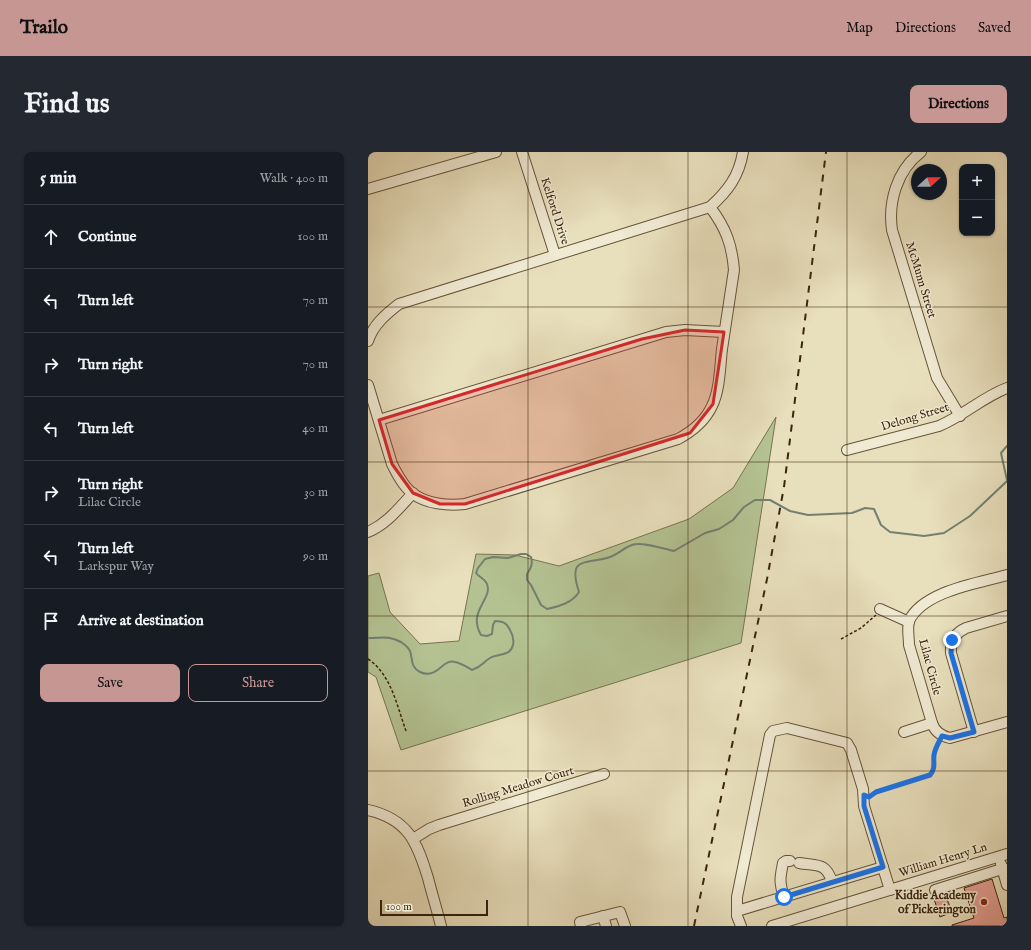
<!DOCTYPE html>
<html lang="en">
<head>
<meta charset="utf-8">
<style>
	:root { --surface:#171b24; --page:#242831; --text:#f1f3f6; --muted:#9ea1a6; --line:#363941; --accent:#c59692 }
	body { margin:0; font-family:"IM FELL English",serif; background:var(--page); color:var(--text) }
	.controls { position:absolute; right:12px; top:12px; display:grid; overflow:hidden; border-radius:8px; box-shadow:0 1px 3px #0004 }
	.controls button { width:36px; height:36px; display:grid; place-items:center; padding:0; border:0; border-bottom:1px solid var(--line); background:var(--surface); color:var(--text); font:20px sans-serif }
	.compass { position:absolute; left:543px; top:12px; width:36px; height:36px; border-radius:50%; background:var(--surface); box-shadow:0 1px 3px #0004; rotate:69deg }
	.scale { position:absolute; left:12px; bottom:10px; width:108px; box-sizing:border-box; padding-left:4px; border:2px solid #3c250d; border-top:0; font-size:11px; line-height:14px; white-space:nowrap; color:#3c250d; -webkit-text-stroke:3px #f0ead3; paint-order:stroke }
	.stop { position:absolute; width:12px; height:12px; margin:-9px; border:3px solid #1a73e8; border-radius:50%; background:#fff }
	.stop.end { background:#1a73e8; border-color:#fff; box-shadow:0 1px 4px #0008 }
	.list { margin:0; padding:0; list-style:none }
	h2 { display:flex; justify-content:space-between; align-items:center; height:52px; margin:0; padding:0 16px; font-size:17px }
	h2 small { font-size:13px; font-weight:400; color:var(--muted) }
	.list li { display:grid; grid-template-columns:26px 1fr auto; gap:12px; align-items:center; box-sizing:border-box; height:64px; padding:0 16px; border-top:1px solid var(--line) }
	.list b { display:block; font-size:15px; white-space:nowrap }
	.list p { margin:0; font-size:13px; white-space:nowrap; color:var(--muted) }
	.list em { font-size:13px; font-style:normal; color:var(--muted) }
	.actions { display:flex; gap:8px; padding:12px 16px }
	.actions a { flex:1; padding:9px 0; border:1px solid var(--accent); border-radius:8px; text-align:center; font-size:14px; color:var(--accent) }
	.actions .main { background:var(--accent); color:#111 }
	.icon { flex:none; width:22px; height:22px; fill:none; stroke:currentColor; stroke-width:2; stroke-linecap:round; stroke-linejoin:round }
	.map { position:relative; flex:none; width:639px; height:774px; overflow:hidden; border-radius:8px }
	header { display:flex; align-items:center; gap:24px; box-sizing:border-box; height:56px; padding:0 20px; background:var(--accent); color:#111 }
	header strong { font-size:19px }
	nav { display:flex; gap:22px; margin-inline-start:auto; font-size:14px }
	.intro { display:flex; align-items:center; justify-content:space-between; box-sizing:border-box; height:96px; padding:0 24px }
	h1 { margin:0; font-size:28px }
	.button { padding:10px 18px; border-radius:8px; background:var(--accent); color:#111; font-size:14px; font-weight:700 }
	main { display:flex; gap:24px; padding:0 24px }
	aside { flex:1; background:var(--surface); border-radius:8px; box-shadow:0 1px 3px #0004 }
	.map>svg:first-child { display:block }
</style>
</head>
<body>
<header>
<strong>Trailo</strong>
<nav><a>Map</a><a>Directions</a><a>Saved</a></nav>
</header>
<div class="intro"><h1>Find us</h1><a class="button">Directions</a></div>
<main>
<aside>
<h2>5 min<small>Walk · 400 m</small></h2>
<ul class="list">
<li><svg class="icon" aria-label="ahead" viewBox="0 0 24 24"><path d="M12 20V5M6 11l6-6 6 6"/></svg><div><b>Continue</b></div><em>100 m</em></li>
<li><svg class="icon" aria-label="left" viewBox="0 0 24 24"><path d="M17 20v-9H6M10 6l-5 5 5 5"/></svg><div><b>Turn left</b></div><em>70 m</em></li>
<li><svg class="icon" aria-label="right" viewBox="0 0 24 24"><path d="M7 20v-9h11M14 6l5 5-5 5"/></svg><div><b>Turn right</b></div><em>70 m</em></li>
<li><svg class="icon" aria-label="left" viewBox="0 0 24 24"><path d="M17 20v-9H6M10 6l-5 5 5 5"/></svg><div><b>Turn left</b></div><em>40 m</em></li>
<li><svg class="icon" aria-label="right" viewBox="0 0 24 24"><path d="M7 20v-9h11M14 6l5 5-5 5"/></svg><div><b>Turn right</b><p>Lilac Circle</p></div><em>30 m</em></li>
<li><svg class="icon" aria-label="left" viewBox="0 0 24 24"><path d="M17 20v-9H6M10 6l-5 5 5 5"/></svg><div><b>Turn left</b><p>Larkspur Way</p></div><em>90 m</em></li>
<li><svg class="icon" aria-label="arrive" viewBox="0 0 24 24"><path d="M6 21V4h12l-3 4 3 4H6"/></svg><div><b>Arrive at destination</b></div></li>
</ul>
<div class="actions"><a class="main">Save</a><a>Share</a></div>
</aside>
<div class="map">
<svg width="639" height="774" viewBox="0 0 639 774">
	<rect width="100%" height="100%" fill="#e8dfbc"/>
	<filter id="stains"><feTurbulence type="fractalNoise" baseFrequency=".005" numOctaves="4"/><feColorMatrix values="0 0 0 0 .2 0 0 0 0 .09 0 0 0 0 .02 0 0 0 .5 -.17"/></filter>
	<radialGradient id="worn" r=".72"><stop offset=".6" stop-color="#630" stop-opacity="0"/><stop offset="1" stop-color="#630" stop-opacity=".3"/></radialGradient>
	<polygon fill="#b4c292" stroke="#787450" points="408,265 373,491 33,598 8,525 0,520 0,424 11,421 22,460 52,492 91,489 108,402 147,403 191,414 321,367 365,336"/>
	<g fill="none" stroke-linecap="round" stroke-linejoin="round">
		<g stroke="#738071" stroke-width="2">
			<polyline points="639,294 633,301 639,328"/>
			<path d="M0 486C14 486 20 483 33 490 36 492 40 495 42 499 45 507 42 515 52 520 70 528 74 506 87 510 93 511 99 515 104 518 114 515 114 511 122 506 130 501 142 505 145 493 146 488 145 483 142 478 139 471 135 469 127 469L125 473 124 482 119 484 113 483C99 459 125 447 119 432 117 427 111 425 108 421L110 416 117 407 125 405 140 406 153 402H158L163 405C165 412 163 416 159 422V428L163 433 173 453 179 457C192 454 204 451 211 440 200 406 214 412 239 406 250 403 255 396 264 393 273 389 296 397 306 399L337 381 351 377 365 368 376 355 387 348H402L422 359 440 363 484 361 497 356 506 357 513 373 522 380 556 384 576 381 602 364 639 329"/>
		</g>
	</g>
	<g fill="#e59e93" stroke="#3c250d">
		<polygon points="624,727 636,766 639,765 639,774 584,774 584,773 606,766 596,736"/>
		<polygon points="582,740 584,745 579,747 584,760 572,765 565,744"/>
	</g>
	<g fill="none" stroke-linecap="round" stroke-linejoin="round">
		<g stroke="#675439" stroke-width="12">
			<g id="minor">
				<polyline points="154,0 187,103"/>
				<path d="M553 0C529 18 520 50 524 78L569 226 592 264"/>
				<polyline points="0,37 128,0"/>
				<path d="M0 189C5 173 18 162 31 152L342 55C360 39 371 24 375 0"/>
				<path d="M0 233 24 312C29 322 35 334 44 341 58 352 80 354 97 352L310 287C325 279 337 269 344 254 352 238 352 214 354 197 358 170 362 144 366 118 364 93 358 76 342 55"/>
				<polyline points="11,268 298,180 317,178 356,180"/>
				<path d="M479 298 571 274C595 264 615 245 639 236"/>
				<path d="M0 380C19 372 31 356 45 341"/>
				<path d="M639 423C611 431 555 439 541 469 539 475 541 486 541 493L564 571C567 580 573 584 582 586L639 570"/>
				<polyline points="512,457 541,470"/>
				<polyline points="536,580 564,571"/>
				<path d="M606 580 583 501C582 489 587 481 598 476L639 464"/>
				<path d="M0 658C40 667 49 690 60 726 64 742 69 758 73 774"/>
				<polyline points="45,687 61,677 71,673 236,622"/>
				<path d="M431 711C449 714 458 710 464 730"/>
				<polyline points="633,712 639,733"/>
				<polyline points="567,738 634,717 639,717"/>
				<path d="M416 745C411 730 412 726 415 711L418 709H422"/>
				<polyline points="369,759 515,715"/>
				<polyline points="235,764 238,774"/>
				<polyline points="213,774 212,770 252,760 257,774"/>
				<polyline points="373,774 369,764 369,745 402,583 405,579 419,576 479,591 483,598 495,637 496,654 522,738"/>
				<polyline points="404,774 639,702"/>
			</g>
		</g>
		<g stroke="#3c250d" stroke-width="1.5" stroke-dasharray="3 2" stroke-linecap="butt">
			<polyline points="473,487 493,476 508,463"/>
			<path d="M0 507C23 522 29 554 38 579"/>
			<path d="M504 643 508 640 562 623C567 616 565 611 566 604 567 599 569 595 571 591"/>
		</g>
		<use href="#minor" stroke="#f0ead3" stroke-width="10"/>
		<polyline stroke="#3c250d" stroke-width="2" stroke-dasharray="7 7" stroke-linecap="butt" points="326,774 399,427 416,335 458,0"/>
	</g>
	<g fill="none" stroke-linecap="round" stroke-linejoin="round">
		<path stroke="#1a73e8" stroke-width="5" d="M416 745 515 715 496 654V643L501 645 508 640 562 623C568 616 565 611 566 603 567 596 571 590 574 584L582 586 606 580 583 501 584 488"/>
	</g>
	<path fill="#d62828" fill-opacity="0.2" stroke="#d62828" stroke-width="3" stroke-linejoin="round" d="M317 178 356 180 345 252 322 281 97 352H72L45 341 24 312 11 268 274 187Z"/>
	<path fill="none" stroke="#3c250d" stroke-width="1" stroke-opacity="0.55" d="M160 0V774M320 0V774M479 0V774M0 155H639M0 310H639M0 464H639M0 619H639"/>
	<circle fill="#8f2418" stroke="#f0ead3" stroke-width="1.5" cx="616" cy="750" r="4"/>
	<g text-anchor="middle" dominant-baseline="central" stroke-width="3" stroke-linejoin="round" paint-order="stroke">
		<g font-size="12" fill="#3c250d" stroke="#f0ead3">
			<text transform="translate(187 59) rotate(72)">Kelford Drive</text>
			<text transform="translate(553 128) rotate(73)">McMunn Street</text>
			<text transform="translate(547 265) rotate(-17)">Delong Street</text>
			<text transform="translate(562 515) rotate(75)">Lilac Circle</text>
			<text transform="translate(150 635) rotate(-17)">Rolling Meadow Court</text>
			<text transform="translate(575 708) rotate(-17)">William Henry Ln</text>
		</g>
		<g font-size="12" font-weight="bold" fill="#3c250d" stroke="#f0ead3" text-anchor="end">
			<text x="608" y="743">Kiddie Academy<tspan x="608" dy="14">of Pickerington</tspan></text>
		</g>
	</g>
	<rect width="100%" height="100%" filter="url(#stains)"/>
	<rect width="100%" height="100%" fill="url(#worn)"/>
</svg>
<div class="controls">
<button>+</button>
<button>−</button>
</div>
<svg class="compass" viewBox="-18 -18 36 36"><path d="M0-13l5 13h-10z" fill="#e53935"/><path d="M0 13l5-13h-10z" fill="#9ea1a6"/></svg>
<div class="scale">100 m</div>
<div class="stop" style="left:416px;top:745px"></div>
<div class="stop end" style="left:584px;top:488px"></div>
</div>
</main>
</body>
</html>
